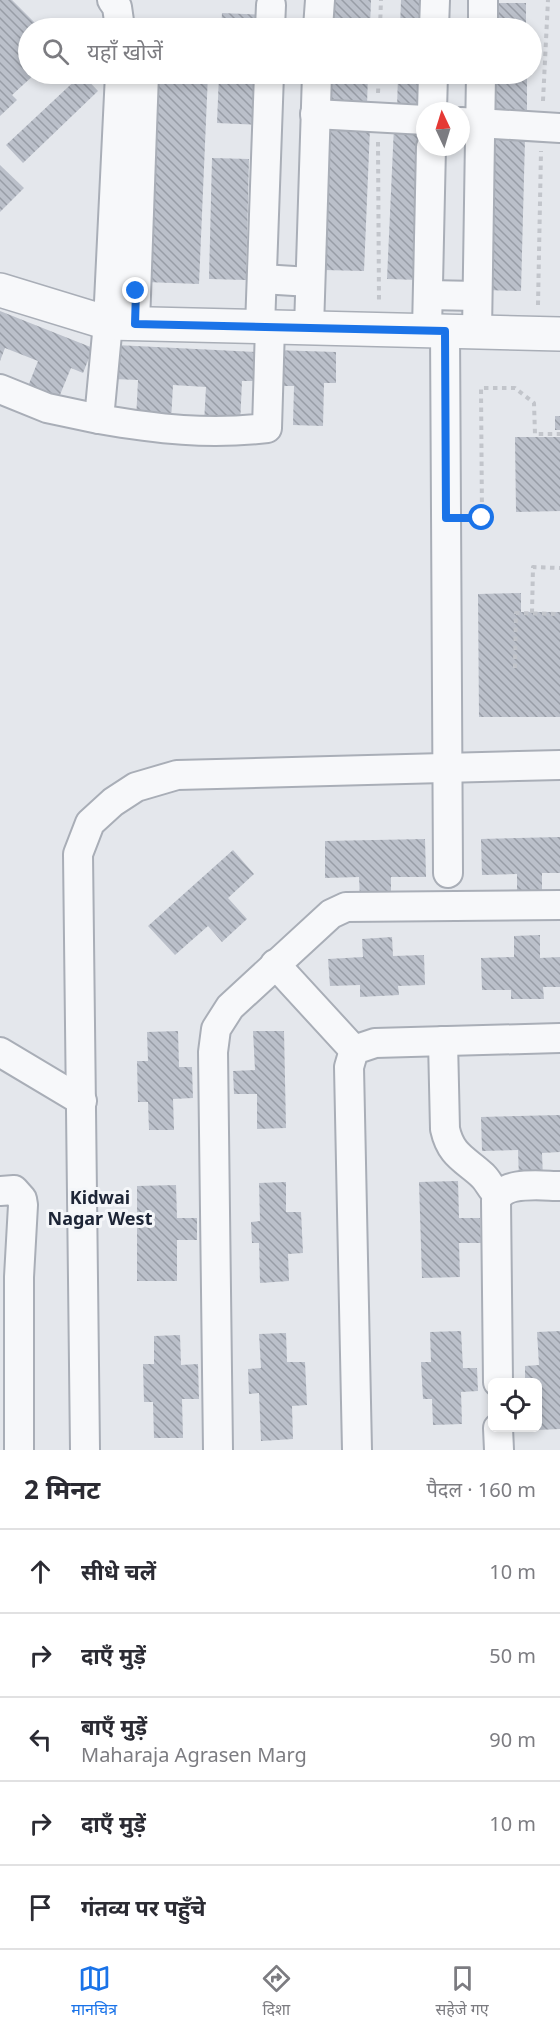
<!DOCTYPE html>
<html lang="hi">
<head>
<meta charset="utf-8">
<style>
	:root { --surface:#fff; --page:#f7f7f7; --text:#2b2b33; --muted:#7c7c81; --line:#e1e1e2; --accent:#1a73e8 }
	body { margin:0; font-family:"Noto Sans","Noto Sans Devanagari",sans-serif; background:var(--page); color:var(--text) }
	.controls { position:absolute; right:18px; bottom:18px; display:grid; overflow:hidden; border-radius:9px; box-shadow:0 3px 9px #0003 }
	.controls button { width:54px; height:54px; display:grid; place-items:center; padding:0; border:0; border-bottom:2px solid var(--line); background:var(--surface); color:var(--text); font:30px sans-serif }
	.compass { position:absolute; left:416px; top:102px; width:54px; height:54px; border-radius:50%; background:var(--surface); box-shadow:0 3px 9px #0003; rotate:356deg }
	.stop { position:absolute; width:18px; height:18px; margin:-14px; border:4px solid #1a73e8; border-radius:50%; background:#fff }
	.stop.end { background:#1a73e8; border-color:#fff; box-shadow:0 2px 6px #0008 }
	.list { margin:0; padding:0; list-style:none }
	h2 { display:flex; justify-content:space-between; align-items:center; height:78px; margin:0; padding:0 24px; font-size:26px }
	h2 small { font-size:20px; font-weight:400; color:var(--muted) }
	.list li { display:grid; grid-template-columns:39px 1fr auto; gap:18px; align-items:center; box-sizing:border-box; height:84px; padding:0 24px; border-top:2px solid var(--line) }
	.list b { display:block; font-size:22px; white-space:nowrap }
	.list p { margin:0; font-size:20px; white-space:nowrap; color:var(--muted) }
	.list em { font-size:20px; font-style:normal; color:var(--muted) }
	.icon { flex:none; width:33px; height:33px; fill:none; stroke:currentColor; stroke-width:2; stroke-linecap:round; stroke-linejoin:round }
	.map { position:relative; flex:none; width:560px; height:1450px; overflow:hidden }
	.search { position:absolute; background:var(--surface); box-shadow:0 3px 9px #0003; left:18px; right:18px; top:18px; height:66px; display:flex; align-items:center; gap:15px; box-sizing:border-box; padding:0 21px; border-radius:33px; color:var(--muted); font-size:22px }
	.sheet { height:498px; background:var(--surface) }
	nav { display:flex; justify-content:space-around; align-items:center; box-sizing:border-box; height:84px; border-top:2px solid var(--line); background:var(--surface); font-size:16px; color:var(--muted) }
	nav a { display:grid; justify-items:center; gap:3px }
	nav .on { color:var(--accent) }
	.map>svg:first-child { display:block }
</style>
</head>
<body>
<div class="map">
<svg width="560" height="1450" viewBox="0 0 560 1450">
	<defs>
		<pattern id="building-back-hatch" width="6" height="6" patternUnits="userSpaceOnUse" patternTransform="scale(1.5)"><rect width="6" height="6" fill="#bbc0ca"/><path d="M-1 5l2 2M0 0l6 6M5-1l2 2" fill="none" stroke="#989da6"/></pattern>
	</defs>
	<rect width="100%" height="100%" fill="#e4e7ec"/>
	<g fill="url(#building-back-hatch)">
		<polygon points="0,0 12,0 40,28 28,28 28,74 35,74 12,95 17,100 0,116"/>
		<polygon points="332,0 371,0 370,28 331,28"/>
		<polygon points="401,0 428,0 427,28 400,28"/>
		<rect x="489" y="3" width="37" height="25"/>
		<polygon points="222,13 264,15 263,28 221,28"/>
		<polygon points="158,21 210,23 210,28 157,28"/>
		<polygon points="82,74 98,91 23,163 6,145"/>
		<polygon points="155,74 208,74 199,284 146,282"/>
		<polygon points="219,74 261,74 259,125 217,123"/>
		<polygon points="329,74 368,74 367,105 328,104"/>
		<polygon points="398,74 425,74 424,110 397,109"/>
		<rect x="489" y="74" width="38" height="38"/>
		<polygon points="394,126 425,128 419,280 387,279"/>
		<polygon points="330,127 370,128 364,271 324,270"/>
		<polygon points="489,138 525,139 521,291 484,290"/>
		<polygon points="212,158 249,159 246,280 209,279"/>
		<polygon points="0,165 24,188 0,212"/>
		<polygon points="0,311 93,348 83,373 71,368 55,407 25,394 38,361 5,348 0,361"/>
		<polygon points="116,345 258,352 257,381 242,381 240,425 204,423 206,387 173,385 171,421 136,420 138,380 114,379"/>
		<polygon points="273,350 336,352 336,383 324,383 323,426 293,425 294,386 272,386"/>
		<rect x="555" y="416" width="5" height="14"/>
		<polygon points="515,437 560,437 560,511 516,512"/>
		<polygon points="521,593 521,612 560,612 560,717 479,717 478,594"/>
		<polygon points="560,837 560,873 542,873 542,899 517,900 517,874 482,875 481,839"/>
		<polygon points="425,839 426,877 391,877 391,898 360,899 359,877 325,878 325,841"/>
		<polygon points="233,850 254,874 228,898 247,919 222,942 208,926 175,955 148,926"/>
		<polygon points="540,935 540,958 560,957 560,987 543,987 544,999 511,999 511,990 482,990 481,958 514,957 514,936"/>
		<polygon points="392,937 393,956 424,955 425,985 398,986 399,995 360,997 360,985 330,986 328,959 363,957 362,939"/>
		<polygon points="178,1031 179,1067 192,1067 193,1098 173,1099 174,1130 149,1130 148,1102 138,1102 137,1061 148,1061 147,1032"/>
		<polygon points="253,1031 284,1031 286,1128 257,1129 257,1094 234,1094 233,1071 255,1070"/>
		<polygon points="560,1115 560,1152 542,1153 543,1178 519,1178 518,1150 482,1151 481,1117"/>
		<polygon points="458,1181 459,1218 480,1218 481,1243 459,1243 460,1277 422,1278 419,1182"/>
		<polygon points="286,1182 286,1212 301,1212 303,1253 288,1254 289,1281 260,1283 259,1243 252,1243 251,1222 260,1221 259,1183"/>
		<polygon points="176,1185 177,1218 197,1218 197,1240 177,1240 177,1281 137,1281 137,1186"/>
		<polygon points="461,1331 463,1368 477,1368 478,1391 461,1392 462,1424 433,1425 432,1399 423,1399 421,1362 431,1362 430,1332"/>
		<polygon points="560,1331 560,1429 538,1430 538,1382 525,1382 525,1366 539,1365 537,1332"/>
		<polygon points="286,1333 287,1362 305,1362 307,1405 292,1406 293,1439 261,1441 259,1393 249,1394 248,1369 261,1368 259,1334"/>
		<polygon points="180,1335 181,1365 198,1364 199,1399 182,1399 183,1438 154,1438 153,1402 144,1402 143,1364 154,1364 154,1336"/>
	</g>
	<g fill="none" stroke-linecap="round" stroke-linejoin="round">
		<g stroke="#a9aeb7" stroke-width="32">
			<g id="minor">
				<polyline points="112,0 117,7 120,28"/>
				<polyline points="270,28 271,5"/>
				<polyline points="318,28 320,0"/>
				<polyline points="434,28 435,0"/>
				<polyline points="483,28 483,0"/>
				<path d="M120 74 108 323 99 419C156 429 209 435 267 428L270 327"/>
				<polyline points="432,111 433,74"/>
				<polyline points="315,114 425,120"/>
				<polyline points="461,122 560,128"/>
				<polyline points="262,279 310,282"/>
				<polyline points="428,295 477,296"/>
				<polyline points="135,323 144,74"/>
				<polyline points="260,327 269,74"/>
				<polyline points="309,328 317,74"/>
				<polyline points="427,330 431,147"/>
				<polyline points="445,331 448,873"/>
				<polyline points="477,332 481,74"/>
				<polyline points="0,389 47,408 99,419"/>
				<polyline points="275,964 354,1050"/>
				<path d="M443 1041 445 1129C451 1156 465 1159 483 1176 489 1182 491 1189 498 1195"/>
				<polyline points="0,1052 82,1101"/>
				<polyline points="0,1191 14,1190 22,1199 23,1205 19,1277 19,1450"/>
				<path d="M498 1382 496 1201C503 1180 542 1186 560 1186"/>
				<polyline points="498,1428 499,1450"/>
				<polyline points="85,1450 78,854 90,823 113,802 136,787 177,775 560,765"/>
				<polyline points="218,1450 213,1052 216,1029 230,1007 331,914 346,907 560,905"/>
				<polyline points="357,1450 349,1067 354,1050 375,1043 560,1038"/>
			</g>
		</g>
		<g stroke="#a9aeb7" stroke-width="36">
			<polyline id="tertiary" points="0,290 108,323 560,334"/>
		</g>
		<g stroke="#c2c5cb" stroke-width="4" stroke-dasharray="4.5 4.5" stroke-linecap="butt">
			<polyline points="380,28 381,0"/>
			<polyline points="378,93 379,74"/>
			<polyline points="543,101 548,0"/>
			<polyline points="378,142 379,303"/>
			<polyline points="538,305 541,151"/>
			<polyline points="470,518 482,517 481,388 515,388 534,403 535,434 560,434"/>
			<polyline points="532,613 533,567 560,568"/>
			<polyline points="515,668 516,613 560,614"/>
		</g>
		<use href="#minor" stroke="#f7f8fa" stroke-width="28"/>
		<use href="#tertiary" stroke="#f7f8fa" stroke-width="33"/>
	</g>
	<g fill="none" stroke-linecap="round" stroke-linejoin="round">
		<polyline stroke="#1a73e8" stroke-width="8" points="136,291 135,324 445,331 446,518 482,518"/>
	</g>
	<g text-anchor="middle" dominant-baseline="central" stroke-width="6" stroke-linejoin="round" paint-order="stroke">
		<g font-size="18" font-weight="bold" fill="#1d2536" stroke="#f4f6f9">
			<text x="100" y="1197">Kidwai<tspan x="100" dy="21">Nagar West</tspan></text>
		</g>
	</g>
</svg>
<div class="controls">
<button><svg class="icon" aria-label="locate" viewBox="0 0 24 24"><circle cx="12" cy="12" r="6"/><path d="M12 2v4M12 18v4M2 12h4M18 12h4"/></svg></button>
</div>
<svg class="compass" viewBox="-18 -18 36 36"><path d="M0-13l5 13h-10z" fill="#e53935"/><path d="M0 13l5-13h-10z" fill="#7c7c81"/></svg>
<div class="stop" style="left:482px;top:518px"></div>
<div class="stop end" style="left:136px;top:291px"></div>
<div class="search"><svg class="icon" aria-label="search" viewBox="0 0 24 24"><circle cx="10" cy="10" r="6"/><path d="M15 15l6 6"/></svg>यहाँ खोजें</div>
</div>
<section class="sheet">
<h2>2 मिनट<small>पैदल · 160 m</small></h2>
<ul class="list">
<li><svg class="icon" aria-label="ahead" viewBox="0 0 24 24"><path d="M12 20V5M6 11l6-6 6 6"/></svg><div><b>सीधे चलें</b></div><em>10 m</em></li>
<li><svg class="icon" aria-label="right" viewBox="0 0 24 24"><path d="M7 20v-9h11M14 6l5 5-5 5"/></svg><div><b>दाएँ मुड़ें</b></div><em>50 m</em></li>
<li><svg class="icon" aria-label="left" viewBox="0 0 24 24"><path d="M17 20v-9H6M10 6l-5 5 5 5"/></svg><div><b>बाएँ मुड़ें</b><p>Maharaja Agrasen Marg</p></div><em>90 m</em></li>
<li><svg class="icon" aria-label="right" viewBox="0 0 24 24"><path d="M7 20v-9h11M14 6l5 5-5 5"/></svg><div><b>दाएँ मुड़ें</b></div><em>10 m</em></li>
<li><svg class="icon" aria-label="arrive" viewBox="0 0 24 24"><path d="M6 21V4h12l-3 4 3 4H6"/></svg><div><b>गंतव्य पर पहुँचे</b></div></li>
</ul>
</section>
<nav>
<a class="on"><svg class="icon" aria-label="map" viewBox="0 0 24 24"><path d="M3 6l6-2 6 2 6-2v14l-6 2-6-2-6 2zM9 4v14M15 6v14"/></svg>मानचित्र</a>
<a><svg class="icon" aria-label="directions" viewBox="0 0 24 24"><path d="M12 3l9 9-9 9-9-9zM9 14v-3h6M13 9l2 2-2 2"/></svg>दिशा</a>
<a><svg class="icon" aria-label="saved" viewBox="0 0 24 24"><path d="M7 4h10v16l-5-4-5 4z"/></svg>सहेजे गए</a>
</nav>
</body>
</html>
